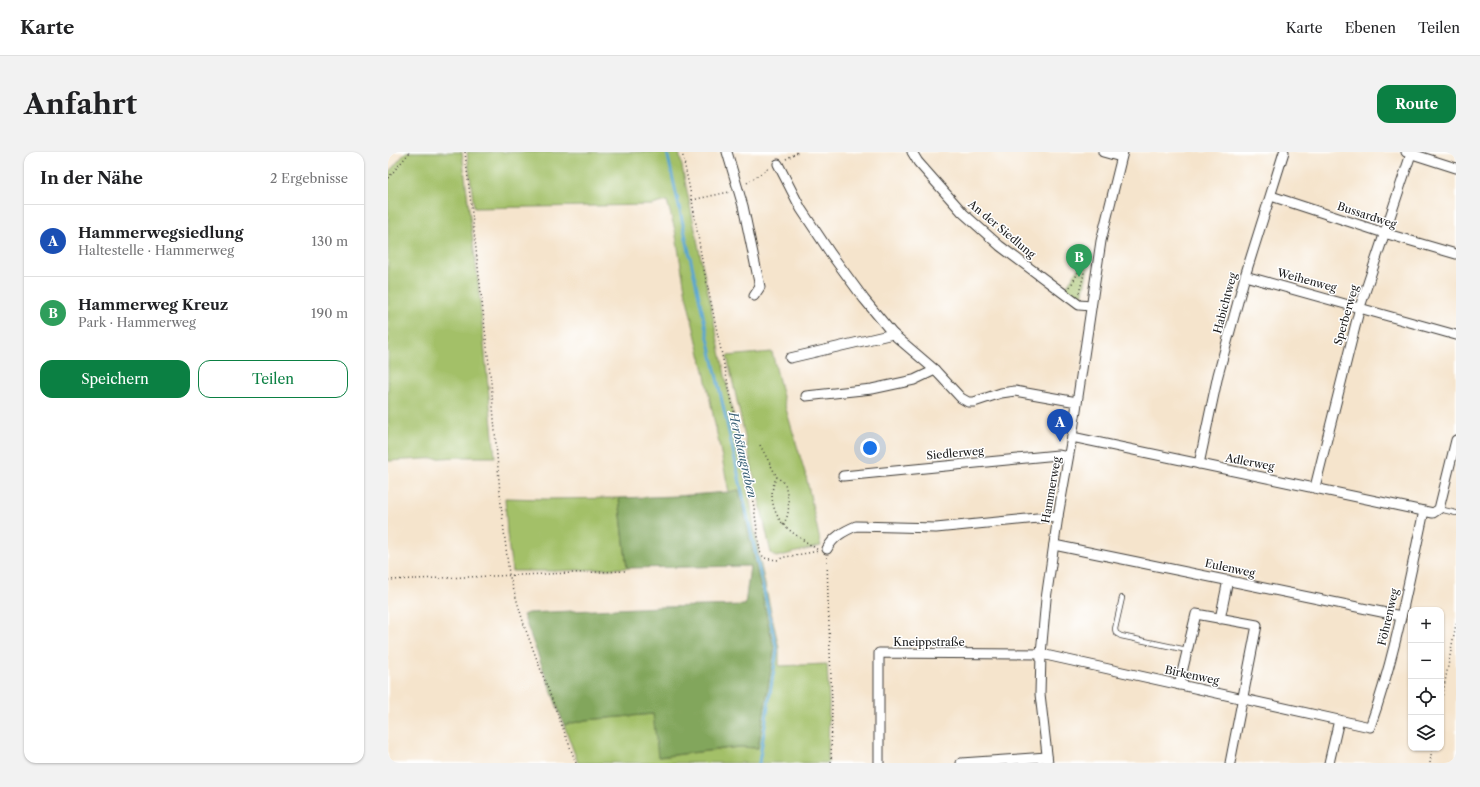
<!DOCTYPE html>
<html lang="de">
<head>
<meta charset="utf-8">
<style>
	:root { --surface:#fff; --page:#f2f2f2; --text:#202124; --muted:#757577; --line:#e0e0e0; --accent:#0b8043 }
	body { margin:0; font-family:"Libre Caslon Text",serif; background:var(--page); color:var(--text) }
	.controls { position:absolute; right:12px; bottom:12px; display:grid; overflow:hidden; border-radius:8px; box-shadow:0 1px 3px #0004 }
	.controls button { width:36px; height:36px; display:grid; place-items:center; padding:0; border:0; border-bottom:1px solid var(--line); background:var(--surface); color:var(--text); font:20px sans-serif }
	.you { position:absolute; left:482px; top:296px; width:14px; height:14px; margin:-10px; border:3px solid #fff; border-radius:50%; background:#1a73e8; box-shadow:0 0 0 6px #1a73e833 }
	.badge { display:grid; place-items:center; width:26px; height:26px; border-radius:50%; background:var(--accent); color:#fff; font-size:13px; font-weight:700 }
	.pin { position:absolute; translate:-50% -33px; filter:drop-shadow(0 1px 2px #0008) }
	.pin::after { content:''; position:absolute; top:21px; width:14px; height:12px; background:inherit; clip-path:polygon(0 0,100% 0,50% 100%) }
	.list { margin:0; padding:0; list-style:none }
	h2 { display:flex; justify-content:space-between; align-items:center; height:52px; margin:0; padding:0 16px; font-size:17px }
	h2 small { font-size:13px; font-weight:400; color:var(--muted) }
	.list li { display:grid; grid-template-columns:26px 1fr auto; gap:12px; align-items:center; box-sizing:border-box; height:72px; padding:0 16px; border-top:1px solid var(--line) }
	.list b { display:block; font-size:15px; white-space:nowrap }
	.list p { margin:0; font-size:13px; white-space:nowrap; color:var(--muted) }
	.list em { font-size:13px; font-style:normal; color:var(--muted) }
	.actions { display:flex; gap:8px; padding:12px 16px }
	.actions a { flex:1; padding:9px 0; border:1px solid var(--accent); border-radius:12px; text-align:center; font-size:14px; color:var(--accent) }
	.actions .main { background:var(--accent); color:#fff }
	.icon { flex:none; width:22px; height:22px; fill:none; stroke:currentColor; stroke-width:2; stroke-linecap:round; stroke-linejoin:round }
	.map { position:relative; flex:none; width:1068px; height:611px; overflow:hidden; border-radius:12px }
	header { display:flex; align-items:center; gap:24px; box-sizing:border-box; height:56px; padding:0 20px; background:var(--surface); border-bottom:1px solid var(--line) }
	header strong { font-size:19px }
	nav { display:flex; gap:22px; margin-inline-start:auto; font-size:14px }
	.intro { display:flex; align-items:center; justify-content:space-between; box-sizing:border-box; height:96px; padding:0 24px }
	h1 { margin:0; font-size:28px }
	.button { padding:10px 18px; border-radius:12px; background:var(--accent); color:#fff; font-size:14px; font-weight:700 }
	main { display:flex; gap:24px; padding:0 24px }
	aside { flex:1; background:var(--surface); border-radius:12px; box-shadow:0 1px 3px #0004 }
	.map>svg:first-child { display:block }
</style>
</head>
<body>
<header>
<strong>Karte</strong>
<nav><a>Karte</a><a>Ebenen</a><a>Teilen</a></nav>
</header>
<div class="intro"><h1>Anfahrt</h1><a class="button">Route</a></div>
<main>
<aside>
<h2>In der Nähe<small>2 Ergebnisse</small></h2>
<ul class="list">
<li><span class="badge" style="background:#1a4fb4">A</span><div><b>Hammerwegsiedlung</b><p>Haltestelle · Hammerweg</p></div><em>130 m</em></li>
<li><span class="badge" style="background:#2e9e5b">B</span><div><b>Hammerweg Kreuz</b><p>Park · Hammerweg</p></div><em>190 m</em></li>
</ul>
<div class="actions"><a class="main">Speichern</a><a>Teilen</a></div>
</aside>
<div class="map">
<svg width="1068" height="611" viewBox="0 0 1068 611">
	<rect width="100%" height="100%" fill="#fff"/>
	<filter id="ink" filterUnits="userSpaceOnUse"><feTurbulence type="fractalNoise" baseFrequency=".025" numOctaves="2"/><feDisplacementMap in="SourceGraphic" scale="8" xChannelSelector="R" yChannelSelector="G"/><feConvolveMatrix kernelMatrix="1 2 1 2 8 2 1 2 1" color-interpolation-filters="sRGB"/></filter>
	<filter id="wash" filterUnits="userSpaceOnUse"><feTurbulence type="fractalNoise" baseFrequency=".012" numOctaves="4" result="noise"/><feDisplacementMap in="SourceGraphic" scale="16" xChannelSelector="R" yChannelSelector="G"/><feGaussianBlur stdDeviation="0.9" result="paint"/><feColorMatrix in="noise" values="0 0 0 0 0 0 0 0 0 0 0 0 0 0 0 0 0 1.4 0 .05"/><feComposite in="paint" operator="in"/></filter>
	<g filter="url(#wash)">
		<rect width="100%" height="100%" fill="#f5e4cc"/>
		<g fill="#a3c067" stroke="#606e42">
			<polygon points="18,0 74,0 90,130 107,305 72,305 0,309 0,21"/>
			<polygon points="79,0 291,0 346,267 363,355 371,405 391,496 391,514 439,512 441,550 440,611 190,611 176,573 198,568 266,562 271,605 351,595 370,596 386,498 350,338 341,340 316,219 298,143 287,78 279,49 264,53 86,56"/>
			<polygon points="695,109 701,112 693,150 676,138"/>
			<polygon points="384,200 398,257 418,324 433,394 388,405 383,401 339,204"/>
			<polygon points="117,346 159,347 231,346 239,416 167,419 124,419 119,382"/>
		</g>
		<polygon fill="#82a65c" stroke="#4f613c" points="351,338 386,498 370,596 351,595 270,605 265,562 198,568 176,573 135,463 140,461 272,455 357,453 362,414 239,416 231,346 289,344 340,340"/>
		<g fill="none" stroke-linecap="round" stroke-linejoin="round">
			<polyline stroke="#58a6d2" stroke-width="3" points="279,0 389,498 371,611"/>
		</g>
	</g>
	<g filter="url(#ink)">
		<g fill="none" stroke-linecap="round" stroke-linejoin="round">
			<g stroke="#3d3a36" stroke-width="6">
				<g id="service">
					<polyline points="1051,357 1068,361"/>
					<polyline points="734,446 727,477 728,481 733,484 799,498"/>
				</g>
			</g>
			<g stroke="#3d3a36" stroke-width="11">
				<g id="minor">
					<polyline points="339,0 355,54 372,135 366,144"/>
					<polyline points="524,0 530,10 575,61 612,94 691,153 703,154"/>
					<polyline points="715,0 733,5"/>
					<polyline points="1018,0 1068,16"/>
					<polyline points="390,12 413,57 443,102 476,147 505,182 547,218 573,246 580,250 586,250 613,241 627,239 689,250"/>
					<polyline points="883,44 996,81 1068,102"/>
					<polyline points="857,124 1068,183"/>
					<polyline points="402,206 505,182"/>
					<polyline points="418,244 484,237 526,228 547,218"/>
					<polyline points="684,285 1045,361 1051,357 1068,288"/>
					<polyline points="811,312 830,223 857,124 896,0"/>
					<polyline points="455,324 670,303 680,305"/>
					<polyline points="927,335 972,155 1023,2"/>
					<polyline points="666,393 1013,464"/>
					<path d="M439 397C445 385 456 379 468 374L548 376 670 364"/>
					<polyline points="832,467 840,428"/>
					<polyline points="791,533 808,462 869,473 842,611"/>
					<path d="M491 611V501L653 502 982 575C1007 505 1020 432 1036 359"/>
					<polyline points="573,611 659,605"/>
					<polyline points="660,611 652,542 653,502 658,447 670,364 684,285 713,89 735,0"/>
					<polyline points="941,611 951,568"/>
				</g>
			</g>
			<g stroke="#3d3a36" stroke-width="1.5" stroke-dasharray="1 3" stroke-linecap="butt">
				<polyline points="77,0 103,230 113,353 121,422 137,476 188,611"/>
				<polyline points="294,0 304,48 314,108 366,355 372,400 376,406 389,408 397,405 431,399"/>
				<polyline points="398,7 410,0"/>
				<polyline points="0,26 22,0"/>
				<polyline points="359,31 382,15"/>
				<polyline points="304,48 341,40"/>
				<polyline points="682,135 695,112"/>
				<polyline points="691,141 696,122 695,112 699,107 701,107"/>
				<polyline points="372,293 389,325"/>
				<path d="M395 372C404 361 400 345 397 332L389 325C380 340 384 359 395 372 403 381 419 390 430 398"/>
				<polyline points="439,405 440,447 444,551 443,611"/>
				<polyline points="0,428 237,419"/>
				<polyline points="1053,551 1068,472"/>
				<polyline points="1042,611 1044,596"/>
			</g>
			<use href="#service" stroke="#fff" stroke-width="4.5"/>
			<use href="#minor" stroke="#fff" stroke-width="9"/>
		</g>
	</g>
	<g text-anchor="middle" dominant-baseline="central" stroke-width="3" stroke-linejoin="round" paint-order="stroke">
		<g font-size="11" fill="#1c1c1c" stroke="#fff">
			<text transform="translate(979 63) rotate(18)">Bussardweg</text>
			<text transform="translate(614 77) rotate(40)">An der Siedlung</text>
			<text transform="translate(919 128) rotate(15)">Weihenweg</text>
			<text transform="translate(837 151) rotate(-75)">Habichtweg</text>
			<text transform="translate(958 163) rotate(-74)">Sperberweg</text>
			<text transform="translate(567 301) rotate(-5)">Siedlerweg</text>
			<text transform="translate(862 310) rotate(11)">Adlerweg</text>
			<text transform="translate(663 338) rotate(-80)">Hammerweg</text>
			<text transform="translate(842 416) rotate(12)">Eulenweg</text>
			<text transform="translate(1000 465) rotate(-77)">Föhrenweg</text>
			<text x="541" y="490">Kneippstraße</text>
			<text transform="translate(804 523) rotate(12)">Birkenweg</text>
		</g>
		<g font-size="12" font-style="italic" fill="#3a6177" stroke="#fff">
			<text transform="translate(355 303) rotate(77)">Herbstaugraben</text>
		</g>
	</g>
</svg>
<div class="controls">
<button>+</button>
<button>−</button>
<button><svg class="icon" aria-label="locate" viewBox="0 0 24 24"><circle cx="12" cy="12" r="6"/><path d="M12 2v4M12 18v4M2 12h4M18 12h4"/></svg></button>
<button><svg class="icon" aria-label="layers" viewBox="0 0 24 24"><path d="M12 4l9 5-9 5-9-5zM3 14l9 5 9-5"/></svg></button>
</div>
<div class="you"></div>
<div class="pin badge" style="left:672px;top:290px;background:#1a4fb4">A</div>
<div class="pin badge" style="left:691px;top:125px;background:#2e9e5b">B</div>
</div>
</main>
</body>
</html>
